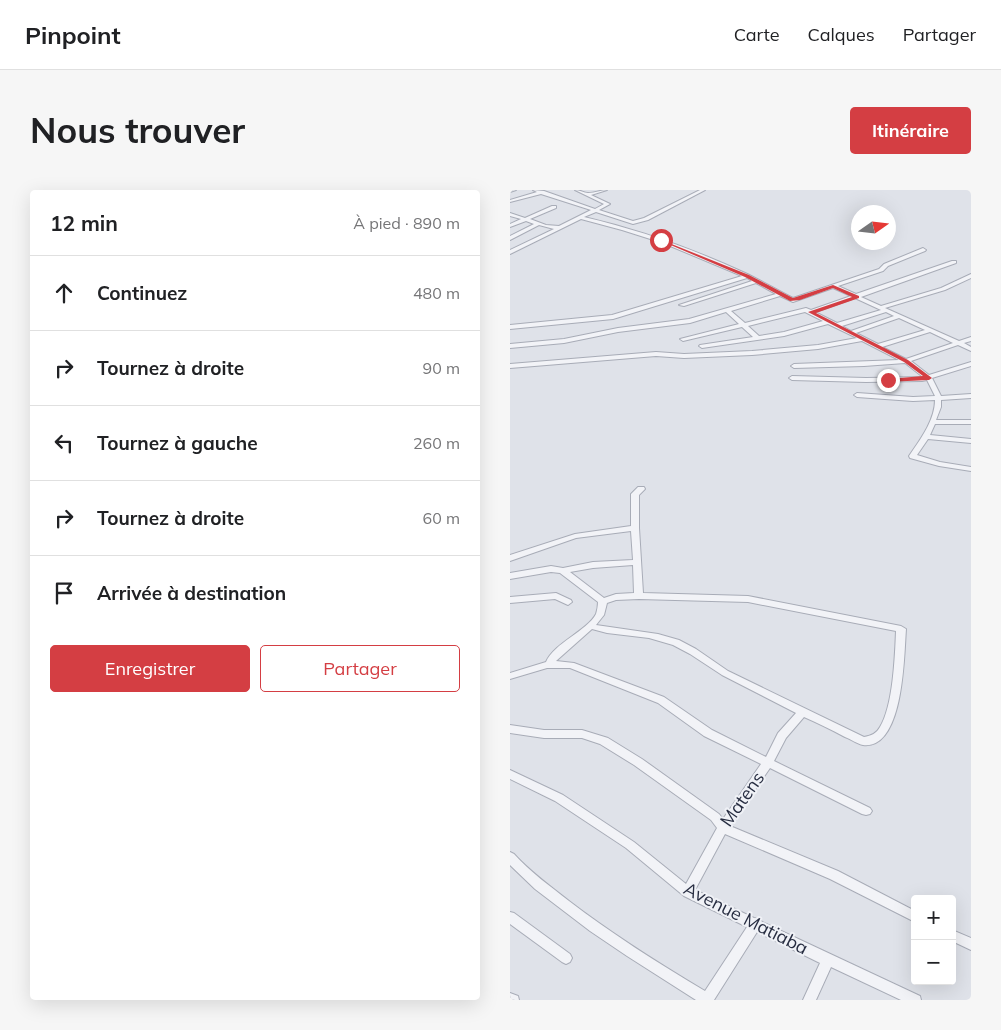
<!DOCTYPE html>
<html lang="fr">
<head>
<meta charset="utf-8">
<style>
	:root { --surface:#fff; --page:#f6f6f6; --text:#202124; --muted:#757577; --line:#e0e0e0; --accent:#d43e43 }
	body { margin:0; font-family:Mulish,sans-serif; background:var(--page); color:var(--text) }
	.controls { position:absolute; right:15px; bottom:15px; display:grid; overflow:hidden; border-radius:5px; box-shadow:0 5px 20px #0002 }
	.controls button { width:45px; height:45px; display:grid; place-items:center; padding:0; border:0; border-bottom:1px solid var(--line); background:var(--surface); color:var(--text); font:25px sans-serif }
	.compass { position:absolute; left:341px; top:15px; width:45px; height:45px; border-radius:50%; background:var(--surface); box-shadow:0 5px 20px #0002; rotate:76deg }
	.stop { position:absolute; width:15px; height:15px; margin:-11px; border:4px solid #d43e43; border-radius:50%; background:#fff }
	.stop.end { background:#d43e43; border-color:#fff; box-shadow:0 1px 5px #0008 }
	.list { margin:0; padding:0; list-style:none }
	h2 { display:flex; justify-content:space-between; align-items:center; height:65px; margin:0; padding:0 20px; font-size:21px }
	h2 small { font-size:16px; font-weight:400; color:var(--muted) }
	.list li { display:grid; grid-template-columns:32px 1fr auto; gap:15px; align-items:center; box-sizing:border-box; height:75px; padding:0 20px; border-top:1px solid var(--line) }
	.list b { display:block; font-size:19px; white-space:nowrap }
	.list em { font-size:16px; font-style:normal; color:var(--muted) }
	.actions { display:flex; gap:10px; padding:15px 20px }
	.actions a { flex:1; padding:11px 0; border:1px solid var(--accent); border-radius:5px; text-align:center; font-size:18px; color:var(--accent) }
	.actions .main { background:var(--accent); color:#fff }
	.icon { flex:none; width:28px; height:28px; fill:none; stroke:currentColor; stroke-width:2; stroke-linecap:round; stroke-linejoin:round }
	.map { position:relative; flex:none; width:461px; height:810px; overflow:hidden; border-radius:5px }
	header { display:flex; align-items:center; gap:30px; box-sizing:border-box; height:70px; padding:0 25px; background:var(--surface); border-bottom:1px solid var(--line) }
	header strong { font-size:24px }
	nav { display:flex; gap:28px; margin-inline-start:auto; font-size:18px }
	.intro { display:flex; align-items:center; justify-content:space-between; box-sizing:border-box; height:120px; padding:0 30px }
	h1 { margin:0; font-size:35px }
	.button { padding:12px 22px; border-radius:5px; background:var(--accent); color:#fff; font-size:18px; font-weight:700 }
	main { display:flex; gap:30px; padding:0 30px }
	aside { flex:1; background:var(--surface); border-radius:5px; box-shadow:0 5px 20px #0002 }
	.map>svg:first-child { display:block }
</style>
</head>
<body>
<header>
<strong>Pinpoint</strong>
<nav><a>Carte</a><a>Calques</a><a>Partager</a></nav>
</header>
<div class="intro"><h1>Nous trouver</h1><a class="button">Itinéraire</a></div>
<main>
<aside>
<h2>12 min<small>À pied · 890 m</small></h2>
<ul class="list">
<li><svg class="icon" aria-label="ahead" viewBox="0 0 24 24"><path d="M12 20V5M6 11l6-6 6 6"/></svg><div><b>Continuez</b></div><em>480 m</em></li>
<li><svg class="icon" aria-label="right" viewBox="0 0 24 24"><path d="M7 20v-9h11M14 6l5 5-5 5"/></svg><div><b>Tournez à droite</b></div><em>90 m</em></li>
<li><svg class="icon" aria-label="left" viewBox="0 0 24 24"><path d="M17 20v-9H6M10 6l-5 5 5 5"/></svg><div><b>Tournez à gauche</b></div><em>260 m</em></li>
<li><svg class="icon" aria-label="right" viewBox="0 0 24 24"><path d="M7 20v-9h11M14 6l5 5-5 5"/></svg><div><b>Tournez à droite</b></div><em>60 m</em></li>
<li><svg class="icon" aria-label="arrive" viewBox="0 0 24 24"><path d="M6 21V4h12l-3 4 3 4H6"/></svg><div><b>Arrivée à destination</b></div></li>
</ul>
<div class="actions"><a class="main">Enregistrer</a><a>Partager</a></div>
</aside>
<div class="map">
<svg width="461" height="810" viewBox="0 0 461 810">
	<rect width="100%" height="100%" fill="#dfe2e9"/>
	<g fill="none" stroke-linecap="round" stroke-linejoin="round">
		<g stroke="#a8acb7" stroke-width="2">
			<g id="minor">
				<polygon points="0,0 6,0 0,2"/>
				<path d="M23 0 34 1 85 19 94 14 65 0C70 0 74 3 78 3 85 3 91 0 97 0L81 5 100 14 89 20 123 31 134 28 190 0H195L138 30 123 34 86 22 74 27C130 40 183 59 235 83 252 91 267 100 283 108L369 79 374 74 413 58 416 60 415 61 378 76 373 81 328 96 346 104 442 71H446V73L351 107 371 116 431 98 461 84V88L435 100 375 118 449 151 461 147V151L454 153 461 157V161L448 155 401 171 419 185 461 172V176L422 188 431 206 461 204V208L431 210V217L426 230H461V234H425L420 245 461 249V253L418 249 407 265 430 272 461 277V281L429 276 400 268 399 266C410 250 425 230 425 210L403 211 347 207 344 205 347 203 403 207 425 206 417 190 412 191 356 192 282 190 279 188 282 186 356 188 413 187 395 173 354 176 284 178 281 176 284 174 389 170 352 151 308 159 242 165 174 168 146 166 0 178V174L146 162 174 164 242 161 308 155 347 148 318 134 274 146 192 158 189 156 190 155 243 147 232 137 173 151 170 149 229 134 216 122 180 133 108 142 54 153 0 158V154L54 149 108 138 179 129 266 104 246 93 174 116 169 115 242 91 237 88 103 129 0 139V135L102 125 232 86 153 53 112 40 71 29 0 64V60L44 39 29 35 0 50V46L24 34 16 31 0 37V34L11 29 0 26V23L15 28 42 16H46V18L20 29 36 35 49 36 81 20 31 4 0 12V10L27 2ZM323 98 341 106 301 120 296 118 235 133 221 121 270 106 283 112ZM345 108 371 120 327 133 305 122ZM295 122 313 131 274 142 249 146 238 136ZM376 122 384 126 341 141 332 136ZM389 128 415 140 368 154 346 143ZM420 142 443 153 396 169 372 157Z"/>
				<path d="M128 297H134L135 299 129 305V338L133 403 238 406 391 436 396 439C394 465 394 560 353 555 347 554 341 549 335 547 322 540 308 533 294 527L276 548 264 571 360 618 362 621 360 624 356 625 352 624 260 578 220 636 328 681 405 721V732L320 689 215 644 185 700 244 728 250 729 252 732 410 806 411 810H391L321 777 306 810H293L310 773 247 742 204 810H186L117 766 80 741 25 699 0 675V662L4 664C20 682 40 696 59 711 102 744 148 773 195 801L237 737 174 706 116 658 45 611 0 589V580L53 605 124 652 176 694 207 638 201 630 124 575 90 554 72 548H34L0 543V535L34 540H72L98 548 132 569 209 624 213 629 251 574 194 546 148 513 60 478H37L0 489V483L36 472C44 453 77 441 86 424 87 421 88 415 88 412L50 383 41 382 0 389V383L41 376 53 378 83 372 123 370 121 341 66 348 0 371V365L65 344 121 336V304ZM123 375 124 403 106 404 94 408 60 382 83 378ZM129 409 238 412 386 441C385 467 383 516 370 537 367 543 361 546 354 547L218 481 186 459 169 450 148 444 86 435 94 425 97 413 106 410ZM82 439 97 443 139 448 163 455 180 464 212 485 286 523 268 543 256 567 202 540 154 507 64 473 46 471Z"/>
				<polygon points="46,403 61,410 62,412 58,415 45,409 0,413 0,407"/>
				<polygon points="0,722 4,723 60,764 62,768 60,772 56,774 52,772 0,734"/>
				<polygon points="442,740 461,748 461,760 442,751"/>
				<polygon points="0,803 8,806 9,810 0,810"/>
			</g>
		</g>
		<use href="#minor" fill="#f2f3f7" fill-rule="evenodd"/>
	</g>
	<polygon fill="#d43e43" points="149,49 239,85 283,108 323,95 349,106 349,108 306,123 398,170 422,188 419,190 376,192 378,189 413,186 394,172 298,122 342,107 323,98 290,110 280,111 235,87 149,50"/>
	<g text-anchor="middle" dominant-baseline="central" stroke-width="4" stroke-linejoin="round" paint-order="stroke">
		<g font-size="18" fill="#272d41" stroke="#eff1f6">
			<text transform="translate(232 609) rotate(-55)">Matens</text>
			<text transform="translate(236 728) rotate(27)">Avenue Matiaba</text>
		</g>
	</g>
</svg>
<div class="controls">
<button>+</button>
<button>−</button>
</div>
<svg class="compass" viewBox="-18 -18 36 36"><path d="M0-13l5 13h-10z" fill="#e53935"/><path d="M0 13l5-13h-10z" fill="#757577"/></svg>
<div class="stop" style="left:151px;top:50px"></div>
<div class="stop end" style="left:378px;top:190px"></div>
</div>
</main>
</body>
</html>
